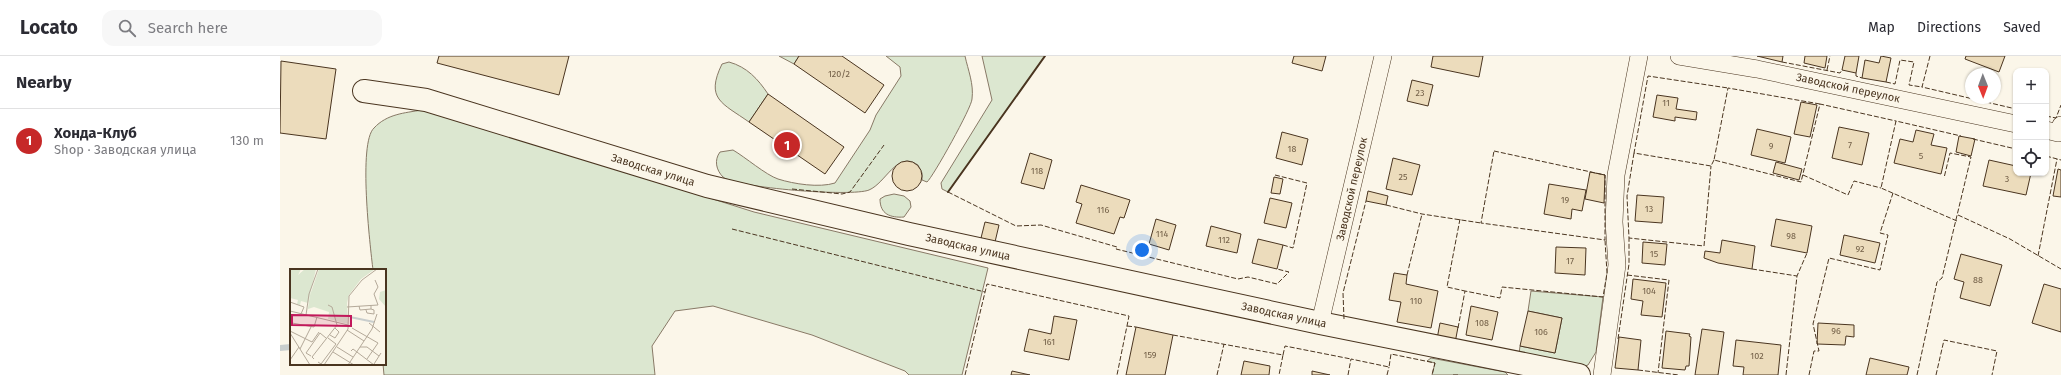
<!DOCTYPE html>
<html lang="en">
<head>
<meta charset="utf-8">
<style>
	:root { --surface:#fff; --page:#f7f7f7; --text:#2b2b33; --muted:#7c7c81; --line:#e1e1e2; --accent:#c62828 }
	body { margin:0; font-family:"Fira Sans",sans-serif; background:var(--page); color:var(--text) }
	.controls { position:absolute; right:12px; top:12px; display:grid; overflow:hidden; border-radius:8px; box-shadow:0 1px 3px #0004 }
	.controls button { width:36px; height:36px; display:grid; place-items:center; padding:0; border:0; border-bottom:1px solid var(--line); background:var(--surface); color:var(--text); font:20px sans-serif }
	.compass { position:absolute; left:1685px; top:12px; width:36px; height:36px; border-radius:50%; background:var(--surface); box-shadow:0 1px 3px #0004; rotate:179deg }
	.you { position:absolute; left:862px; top:194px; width:14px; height:14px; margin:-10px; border:3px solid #fff; border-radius:50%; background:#1a73e8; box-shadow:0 0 0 6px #1a73e833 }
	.badge { display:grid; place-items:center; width:26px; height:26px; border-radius:50%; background:var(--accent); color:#fff; font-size:13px; font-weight:700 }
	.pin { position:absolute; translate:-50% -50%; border:2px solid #fff; box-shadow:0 1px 4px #0006 }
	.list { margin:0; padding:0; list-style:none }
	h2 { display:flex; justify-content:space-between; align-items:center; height:52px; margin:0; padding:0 16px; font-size:17px }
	h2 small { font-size:13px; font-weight:400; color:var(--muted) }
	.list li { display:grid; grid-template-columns:26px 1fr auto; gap:12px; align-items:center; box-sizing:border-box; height:64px; padding:0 16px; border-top:1px solid var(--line) }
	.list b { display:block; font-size:15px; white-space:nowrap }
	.list p { margin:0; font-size:13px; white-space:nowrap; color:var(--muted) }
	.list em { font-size:13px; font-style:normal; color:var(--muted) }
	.icon { flex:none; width:22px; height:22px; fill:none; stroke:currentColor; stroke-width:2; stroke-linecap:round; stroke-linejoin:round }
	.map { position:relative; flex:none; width:1781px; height:319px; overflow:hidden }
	header { display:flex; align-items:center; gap:24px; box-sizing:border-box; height:56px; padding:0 20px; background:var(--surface); border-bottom:1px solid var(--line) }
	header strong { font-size:19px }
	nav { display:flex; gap:22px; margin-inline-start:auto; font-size:14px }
	.search { width:280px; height:36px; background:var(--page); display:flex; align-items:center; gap:10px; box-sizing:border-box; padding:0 14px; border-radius:12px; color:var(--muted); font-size:15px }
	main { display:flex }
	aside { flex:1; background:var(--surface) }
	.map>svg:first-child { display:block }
</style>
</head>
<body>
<header>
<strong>Locato</strong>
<div class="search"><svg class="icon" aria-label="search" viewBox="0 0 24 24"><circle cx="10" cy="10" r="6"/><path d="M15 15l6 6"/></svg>Search here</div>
<nav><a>Map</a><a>Directions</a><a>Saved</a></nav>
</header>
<main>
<aside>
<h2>Nearby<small></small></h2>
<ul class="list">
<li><span class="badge">1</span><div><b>Хонда-Клуб</b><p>Shop · Заводская улица</p></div><em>130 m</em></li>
</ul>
</aside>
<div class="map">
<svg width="1781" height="319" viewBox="0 0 1781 319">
	<rect width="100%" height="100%" fill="#fbf6e9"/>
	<g fill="#dce7d0" stroke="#887966">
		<polygon points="499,0 519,0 514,8"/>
		<path d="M606 0H685C688 14 694 28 692 43 692 51 653 121 647 126L642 124V117L638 109C617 94 606 127 589 134 572 141 456 132 443 121 436 114 434 104 440 96L453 94C465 101 486 119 498 123 514 128 539 132 555 127L590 74 596 59 621 20 620 11Z"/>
		<polygon points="702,0 765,0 668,136 662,133 661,127 712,44"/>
		<path d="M449 6C467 11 478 23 488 38L469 66C442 47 425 43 442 8Z"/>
		<path d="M142 54 174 61 474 156 708 212 682 319H629L625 315 532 279 433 250 395 255 372 290 375 319H104L103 308H105V214H93C90 189 78 87 94 72 107 58 124 57 142 54Z"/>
		<path d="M614 138 624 140 630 145 631 151 624 161C610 162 600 158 600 143L605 140Z"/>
		<polygon points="1251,235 1323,241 1316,296 1308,309 1302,311 1239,298 1240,290 1275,297 1282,262 1248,255"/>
		<polygon points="1151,302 1225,316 1228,319 1152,319 1155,307 1147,305"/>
	</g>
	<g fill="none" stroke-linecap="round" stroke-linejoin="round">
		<polyline stroke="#c9cecd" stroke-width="6" points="0,292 11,291"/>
	</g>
	<g fill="#ecdcbc" stroke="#4a3520">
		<polygon points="159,0 289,0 279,39 157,7"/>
		<polygon points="519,0 562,0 604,29 585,57 514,8"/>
		<polygon points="1014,0 1046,0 1042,15 1012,7"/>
		<polygon points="1153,0 1203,0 1199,21 1151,11"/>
		<polygon points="1477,0 1503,0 1502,6"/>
		<polygon points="1525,0 1547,0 1545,12 1524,7"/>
		<polygon points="1565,0 1579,0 1576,17 1562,14"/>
		<polygon points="1601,0 1611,2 1606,26 1582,22 1585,4 1599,7"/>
		<polygon points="1686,0 1725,0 1719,16 1685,3"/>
		<polygon points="1,5 56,13 46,83 0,77"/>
		<polygon points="1132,24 1153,29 1148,50 1127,45"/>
		<polygon points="488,38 564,91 545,118 469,66"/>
		<polygon points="1377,39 1398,42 1396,53 1417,56 1416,64 1395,61 1395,65 1373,61"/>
		<polygon points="1521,46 1537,49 1530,81 1514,78"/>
		<polygon points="1559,71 1589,77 1582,109 1552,102"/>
		<polygon points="1477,73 1511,81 1505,107 1471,99"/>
		<polygon points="1636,74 1654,78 1651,89 1667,92 1661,118 1614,107 1620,83 1633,86"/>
		<polygon points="1002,76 1028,83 1022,109 996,102"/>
		<polygon points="1679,80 1695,83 1691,100 1676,96"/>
		<polygon points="750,97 772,104 764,133 741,127"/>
		<polygon points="1113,102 1140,109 1132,139 1106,133"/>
		<polygon points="1709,104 1736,110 1736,117 1751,117 1746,139 1703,130"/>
		<circle cx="627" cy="120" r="15"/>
		<polygon points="1496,106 1522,113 1519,124 1493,117"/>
		<polygon points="1778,113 1781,114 1781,141 1773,140"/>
		<polygon points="1310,116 1325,119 1324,147 1305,143"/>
		<polygon points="994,121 1003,123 1000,138 991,137"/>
		<polygon points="1269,128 1306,134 1302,155 1292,153 1291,163 1264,158"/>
		<polygon points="801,129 850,144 844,162 840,161 834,178 796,167 802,148 796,146"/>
		<polygon points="1088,135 1108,140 1106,149 1086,145"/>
		<polygon points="1357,139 1384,141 1382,167 1355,165"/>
		<polygon points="990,142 1012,147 1006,172 984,167"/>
		<polygon points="876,163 896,169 889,194 869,188"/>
		<polygon points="1496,163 1532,170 1527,197 1491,190"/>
		<polygon points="705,166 719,169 715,186 701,182"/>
		<polygon points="931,170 961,178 957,197 926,190"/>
		<polygon points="1564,179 1600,187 1595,207 1560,199"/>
		<polygon points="978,183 1003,189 997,213 972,207"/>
		<polygon points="1442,184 1475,190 1472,213 1438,207 1424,202 1425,195 1440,197"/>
		<polygon points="1363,186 1387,188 1385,209 1362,207"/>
		<polygon points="1276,191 1306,192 1305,219 1275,217"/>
		<polygon points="1681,198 1722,209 1710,250 1680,242 1684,226 1674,223"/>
		<polygon points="1114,217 1127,219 1126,228 1158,235 1151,272 1117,266 1121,246 1109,244"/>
		<polygon points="1353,223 1386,227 1382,261 1361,259 1363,245 1351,243"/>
		<polygon points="1764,228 1781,233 1781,276 1752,267"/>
		<polygon points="1191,250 1218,256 1212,284 1186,279"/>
		<polygon points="1248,255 1282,262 1275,297 1240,290"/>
		<polygon points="774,260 797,264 789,304 744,295 749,273 771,278"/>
		<polygon points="1160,267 1178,271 1175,287 1157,283"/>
		<polygon points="1538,267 1574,269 1574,281 1566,280 1565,289 1537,288"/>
		<polygon points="856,271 893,279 885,319 846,319"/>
		<polygon points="1422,273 1444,276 1438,319 1415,319"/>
		<polygon points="1386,275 1410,278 1409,280 1411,281 1409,310 1406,310 1405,314 1382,312"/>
		<polygon points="1339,281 1361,284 1358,314 1335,312"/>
		<polygon points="1456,284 1501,289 1498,319 1463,319 1464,311 1453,310"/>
		<polygon points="1590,302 1629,311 1627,319 1586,319"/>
		<polygon points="964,305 990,310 989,319 961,319"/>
		<polygon points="732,315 750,319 731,319"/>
		<polygon points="1032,315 1050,319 1032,319"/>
	</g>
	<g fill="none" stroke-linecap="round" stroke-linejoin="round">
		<g stroke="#4a3520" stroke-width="18">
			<g id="street">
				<polyline points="1399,0 1477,13 1736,68"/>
				<polyline points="1766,74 1778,77 1781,69"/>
				<polyline points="1040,267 1103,0"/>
				<polyline points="1322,319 1337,209 1334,166 1336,119 1359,0"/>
			</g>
		</g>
		<g stroke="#4a3520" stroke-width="24">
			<polyline id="secondary" points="84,35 146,44 427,130 629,178 1040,267 1299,319"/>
		</g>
		<use href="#street" stroke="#fbf6e9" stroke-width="17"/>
		<use href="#secondary" stroke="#fbf6e9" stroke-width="22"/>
		<g stroke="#4a3520" stroke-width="1" stroke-dasharray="5 2" stroke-linecap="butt">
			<polyline points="1650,0 1642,31 1736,53"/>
			<polyline points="1502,6 1560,17 1562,14"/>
			<polyline points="1547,14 1550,0"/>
			<polyline points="1576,17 1576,20 1582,22"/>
			<polyline points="1606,26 1615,28 1620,4 1634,6 1629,29 1642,31"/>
			<polyline points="1540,48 1448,32 1434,104 1521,126 1540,48 1616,65"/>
			<polyline points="1766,60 1776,62 1781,49"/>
			<polyline points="1693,83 1736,93"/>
			<polygon points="1214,95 1325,119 1325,184 1201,167"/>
			<polyline points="1354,97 1347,140 1349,182 1424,190 1431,110"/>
			<polyline points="1766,100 1781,104"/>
			<polyline points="1434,104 1431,110 1354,97 1368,20 1448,32"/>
			<polyline points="995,119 1027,127 1013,192 1003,189"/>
			<polyline points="1523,119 1568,139 1574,125 1601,132"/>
			<polyline points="512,133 562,138 570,136 604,89"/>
			<polyline points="668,136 736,170 761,169 837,191 836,193 958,223 968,221 997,228 1009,216 997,213"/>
			<polyline points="1106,149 1142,158 1201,167"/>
			<polyline points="1678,159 1730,183 1781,213"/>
			<polyline points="1180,163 1167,231 1185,235"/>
			<polyline points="1677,165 1601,132 1616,65 1681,80"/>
			<polyline points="452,173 705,236"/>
			<polyline points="1758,200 1777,103"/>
			<polyline points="1472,213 1517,220"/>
			<polyline points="1127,219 1142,158"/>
			<polyline points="1347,219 1389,224 1378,317"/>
			<polyline points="1064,263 1063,237 1086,145"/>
			<polyline points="847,270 856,271"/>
			<polyline points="1178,272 1185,235 1220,242 1222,231 1323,241 1327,217 1325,184"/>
			<polyline points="893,279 1003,299 999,319"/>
			<polyline points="1338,283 1349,208 1349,182"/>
			<polyline points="1003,299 1005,290 1071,303"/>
			<polyline points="1358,314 1399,319"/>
			<polyline points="685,319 707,228 849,260 837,319"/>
			<polyline points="937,319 944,288"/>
			<polyline points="1068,319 1071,303 1109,311 1111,298 1155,307 1152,319"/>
			<polyline points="1107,319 1109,311"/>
			<polyline points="1173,319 1178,319"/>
			<polyline points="1506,319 1517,220 1527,197"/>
			<polyline points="1529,319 1534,295 1539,295 1533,268 1549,202 1600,214 1608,179 1600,177 1613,137"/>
			<polyline points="1637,319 1657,226 1662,222 1691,101 1670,97 1664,122"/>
			<polyline points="1656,319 1664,284 1717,295 1712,319"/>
		</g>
		<polyline stroke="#4a3520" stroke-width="2" points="668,136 765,0"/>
	</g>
	<g text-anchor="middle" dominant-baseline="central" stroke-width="3" stroke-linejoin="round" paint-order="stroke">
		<g font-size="9" fill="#725f47">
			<text x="559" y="18">120/2</text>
			<text x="1140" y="37">23</text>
			<text x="1386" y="47">11</text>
			<text x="1570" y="89">7</text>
			<text x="1491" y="90">9</text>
			<text x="1012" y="93">18</text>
			<text x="1641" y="100">5</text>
			<text x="757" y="115">118</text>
			<text x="1123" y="121">25</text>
			<text x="1727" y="123">3</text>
			<text x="1285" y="144">19</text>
			<text x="1369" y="153">13</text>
			<text x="823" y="154">116</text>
			<text x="882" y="178">114</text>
			<text x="1511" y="180">98</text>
			<text x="944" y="184">112</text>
			<text x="1580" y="193">92</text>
			<text x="1374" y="198">15</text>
			<text x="1290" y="205">17</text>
			<text x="1698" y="224">88</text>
			<text x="1369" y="235">104</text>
			<text x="1136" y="245">110</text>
			<text x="1202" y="267">108</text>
			<text x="1556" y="275">96</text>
			<text x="1261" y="276">106</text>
			<text x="769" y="286">161</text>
			<text x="870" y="299">159</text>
			<text x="1477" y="300">102</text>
		</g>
		<g font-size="11" fill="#4a3520" stroke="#fbf6e9">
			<text transform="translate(1568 32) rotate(12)">Заводской переулок</text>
			<text transform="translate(373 114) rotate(17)">Заводская улица</text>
			<text transform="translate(1072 133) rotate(-77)">Заводской переулок</text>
			<text transform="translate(688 191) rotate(13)">Заводская улица</text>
			<text transform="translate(1004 259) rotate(12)">Заводская улица</text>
		</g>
	</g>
	<g transform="translate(10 213)">
		<rect width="96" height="96" fill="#fbf6e9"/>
		<path d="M0 0H11L8 6 15 0H26L18 34 11 32 10 36 7 35 8 31 0 29ZM29 0H85L71 10 59 26 57 34 58 55 38 50 39 43 24 38 18 40 17 45 20 46 17 45 20 26ZM96 21V38L89 30 90 23Z" fill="#dce7d0"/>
		<path fill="none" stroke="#c9cecd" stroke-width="2" d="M60 48 84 53"/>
		<path fill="none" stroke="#b4a999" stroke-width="1" d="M0 33 14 38 11 45M69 37 70 41 81 40V37M57 38 88 36 84 25 88 18 85 11M76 41 77 44 84 45V41L81 40M0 42 58 56M16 46 19 25 28 0M79 54 90 63M0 58 2 54 24 58 27 48M62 59 88 74 77 90M57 61 74 72M0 62 22 73 29 63M0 64 20 96M40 66 45 69 49 63 45 59M47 78 63 88M70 78H77L89 87M10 80 21 58M61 82 63 80 84 96M43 83 64 96M21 87 16 84 30 64 36 69M24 90 22 88 47 56 42 38 38 36M0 91 9 78M28 93 31 95 46 75 38 69M84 95 91 84M34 96 58 60 59 27 72 11 87 0M58 96 82 60 87 45"/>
		<path fill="#c2185b" fill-opacity="0.15" stroke="#c2185b" stroke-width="2" d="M2 46 61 47V57L2 56Z"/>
		<rect width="96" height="96" fill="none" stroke="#4a3520" stroke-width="2"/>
	</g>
</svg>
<div class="controls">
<button>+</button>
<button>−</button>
<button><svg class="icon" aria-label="locate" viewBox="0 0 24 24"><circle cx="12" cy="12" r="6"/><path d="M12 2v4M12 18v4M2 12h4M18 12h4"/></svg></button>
</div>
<svg class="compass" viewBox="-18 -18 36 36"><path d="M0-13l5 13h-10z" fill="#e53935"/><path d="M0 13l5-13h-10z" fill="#7c7c81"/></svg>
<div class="you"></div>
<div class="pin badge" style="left:507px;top:89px">1</div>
</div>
</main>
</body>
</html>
